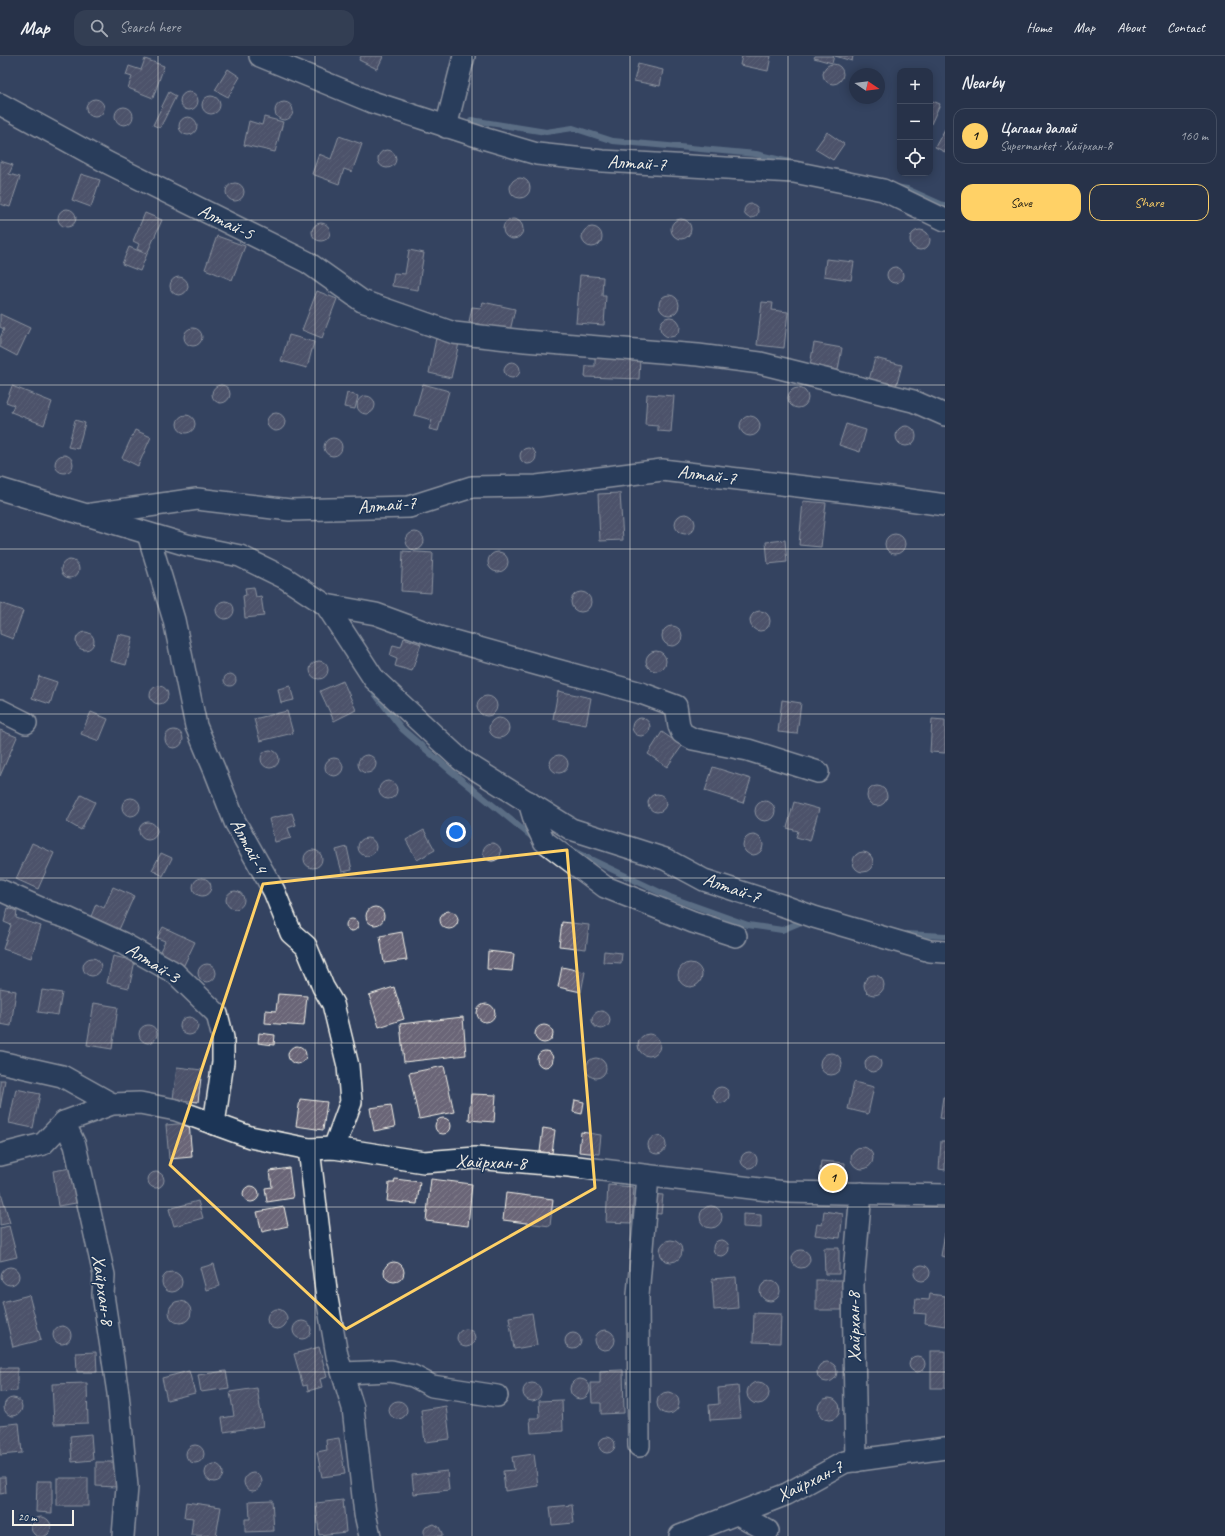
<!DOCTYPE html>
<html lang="en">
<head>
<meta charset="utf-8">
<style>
	:root { --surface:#273249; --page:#333e53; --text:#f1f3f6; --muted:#a4aab4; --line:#434d61; --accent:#ffd166 }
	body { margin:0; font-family:Caveat,sans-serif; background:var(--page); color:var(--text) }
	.controls { position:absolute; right:12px; top:12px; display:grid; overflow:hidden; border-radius:8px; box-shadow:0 2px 10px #0003 }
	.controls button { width:36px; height:36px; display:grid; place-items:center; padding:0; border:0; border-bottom:1px solid var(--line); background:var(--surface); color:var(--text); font:20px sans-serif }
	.compass { position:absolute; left:849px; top:12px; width:36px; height:36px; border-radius:50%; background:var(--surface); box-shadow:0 2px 10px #0003; rotate:103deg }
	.scale { position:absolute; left:12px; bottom:10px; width:62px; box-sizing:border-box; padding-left:4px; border:2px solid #f4f1e8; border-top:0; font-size:11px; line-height:14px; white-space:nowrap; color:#f4f1e8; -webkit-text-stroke:3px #1d3557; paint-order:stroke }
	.you { position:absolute; left:456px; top:776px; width:14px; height:14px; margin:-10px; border:3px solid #fff; border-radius:50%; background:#1a73e8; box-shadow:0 0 0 6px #1a73e833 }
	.badge { display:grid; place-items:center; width:26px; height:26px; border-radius:50%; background:var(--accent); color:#111; font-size:13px; font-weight:700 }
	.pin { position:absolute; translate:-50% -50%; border:2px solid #fff; box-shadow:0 1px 4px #0006 }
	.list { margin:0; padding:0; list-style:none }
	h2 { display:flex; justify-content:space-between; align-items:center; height:52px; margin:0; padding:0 16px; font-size:17px }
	h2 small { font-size:13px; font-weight:400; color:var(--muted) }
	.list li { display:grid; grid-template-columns:26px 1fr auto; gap:12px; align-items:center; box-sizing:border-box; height:56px; margin:0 8px 8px; padding:0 8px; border:1px solid var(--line); border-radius:12px }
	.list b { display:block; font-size:15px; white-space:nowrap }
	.list p { margin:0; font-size:13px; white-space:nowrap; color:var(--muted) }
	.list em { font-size:13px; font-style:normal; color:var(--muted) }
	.actions { display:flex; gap:8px; padding:12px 16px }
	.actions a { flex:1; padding:9px 0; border:1px solid var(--accent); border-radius:12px; text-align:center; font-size:14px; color:var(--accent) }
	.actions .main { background:var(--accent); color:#111 }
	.icon { flex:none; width:22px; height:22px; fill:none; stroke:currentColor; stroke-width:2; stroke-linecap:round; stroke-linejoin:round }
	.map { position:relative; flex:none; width:945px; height:1480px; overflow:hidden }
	header { display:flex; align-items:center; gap:24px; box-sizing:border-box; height:56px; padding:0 20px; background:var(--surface); border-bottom:1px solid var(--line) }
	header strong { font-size:19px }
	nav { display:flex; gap:22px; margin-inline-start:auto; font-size:14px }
	.search { width:280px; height:36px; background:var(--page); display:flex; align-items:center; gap:10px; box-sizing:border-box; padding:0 14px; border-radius:12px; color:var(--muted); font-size:15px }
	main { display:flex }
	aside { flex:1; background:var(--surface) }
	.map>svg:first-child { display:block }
</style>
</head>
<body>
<header>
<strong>Map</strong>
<div class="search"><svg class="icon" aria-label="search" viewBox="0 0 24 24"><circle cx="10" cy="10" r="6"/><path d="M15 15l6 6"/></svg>Search here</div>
<nav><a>Home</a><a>Map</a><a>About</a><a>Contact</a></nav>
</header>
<main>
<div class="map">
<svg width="945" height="1480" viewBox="0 0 945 1480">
	<defs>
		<pattern id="building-hatch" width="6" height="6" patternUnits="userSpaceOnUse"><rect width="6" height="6" fill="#6a6577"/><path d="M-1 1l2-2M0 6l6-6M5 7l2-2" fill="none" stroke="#807c8a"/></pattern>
	</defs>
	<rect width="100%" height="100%" fill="#344361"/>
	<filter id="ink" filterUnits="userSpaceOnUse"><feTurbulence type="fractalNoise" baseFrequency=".025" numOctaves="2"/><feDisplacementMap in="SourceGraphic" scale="8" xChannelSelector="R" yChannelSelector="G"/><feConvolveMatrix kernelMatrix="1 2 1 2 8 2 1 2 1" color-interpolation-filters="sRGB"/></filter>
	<g filter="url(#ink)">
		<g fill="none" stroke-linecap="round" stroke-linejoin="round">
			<g stroke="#89a1b0" stroke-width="6">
				<polyline points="471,64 546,76 573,72 613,85 756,98 794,107"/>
				<polyline points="896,131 907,133 945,150"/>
				<polyline points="372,634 402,673 452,716 532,781 536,782"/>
				<polyline points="569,793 670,841 748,869 782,874 806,864"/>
				<polyline points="905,878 945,880"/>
			</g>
		</g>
		<g fill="url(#building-hatch)" stroke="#f4f1e8">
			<polygon points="361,0 382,0 383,1 377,13 359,4"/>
			<polygon points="742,0 771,0 768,15 740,9"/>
			<polygon points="815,0 834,0 832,7 814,2"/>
			<polygon points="835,0 853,0 852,5"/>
			<polygon points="145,3 164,10 153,42 128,32 132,21 126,19 129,10 141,14"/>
			<circle cx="833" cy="18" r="10"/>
			<polygon points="638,8 663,14 660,30 634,25"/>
			<polygon points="228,13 240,21 228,41 215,34"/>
			<circle cx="189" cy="45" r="9"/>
			<polygon points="169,36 176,40 160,72 153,69"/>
			<circle cx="211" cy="49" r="9"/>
			<circle cx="95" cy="52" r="9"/>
			<polygon points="930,44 940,48 931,68 930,68"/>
			<circle cx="284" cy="55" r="9"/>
			<circle cx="124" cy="60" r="9"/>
			<circle cx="188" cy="70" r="9"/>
			<polygon points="264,61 283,66 275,96 244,89 249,65 262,69"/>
			<polygon points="945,73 945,96 935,91"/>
			<polygon points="827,76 844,88 833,104 815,93"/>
			<polygon points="339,80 362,88 352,116 344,113 339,128 312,118 319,98 331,103"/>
			<circle cx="387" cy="103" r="9"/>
			<polygon points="0,105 13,109 9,118 20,121 10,151 0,148"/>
			<polygon points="81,118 100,124 91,151 72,144"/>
			<circle cx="520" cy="132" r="10"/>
			<circle cx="235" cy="136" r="9"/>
			<circle cx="751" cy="155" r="7"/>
			<circle cx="67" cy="162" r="9"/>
			<polygon points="145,157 162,164 147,198 137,193 139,188 133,185"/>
			<circle cx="513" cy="173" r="10"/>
			<circle cx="681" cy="173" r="10"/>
			<circle cx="321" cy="176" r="9"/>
			<circle cx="592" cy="181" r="10"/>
			<circle cx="920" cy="184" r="10"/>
			<polygon points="217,180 245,190 232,224 205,213"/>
			<polygon points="129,191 147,198 140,215 122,208"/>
			<polygon points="409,194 424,197 418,234 392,230 394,217 405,218"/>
			<polygon points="826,203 854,206 851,224 824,220"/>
			<circle cx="895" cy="219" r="8"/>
			<polygon points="580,219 603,221 602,240 606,240 604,269 576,267"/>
			<circle cx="179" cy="230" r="9"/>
			<polygon points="317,235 337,243 322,282 302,274"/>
			<circle cx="669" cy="249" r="10"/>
			<polygon points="483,246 515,253 510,275 469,266 472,251 481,252"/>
			<polygon points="762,246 773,247 772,254 788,256 784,292 757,289"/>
			<polygon points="0,258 30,272 17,300 0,291 0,282 4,273 0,271"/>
			<circle cx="670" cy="271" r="10"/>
			<circle cx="193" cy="281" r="9"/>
			<polygon points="289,279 314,286 307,312 281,305"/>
			<polygon points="436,282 459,287 451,322 429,317"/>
			<polygon points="814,287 842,292 838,314 810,309"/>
			<polygon points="595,299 640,301 639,323 585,321 586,310 595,310"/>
			<polygon points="875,302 902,309 896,331 869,324"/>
			<circle cx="512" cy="314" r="8"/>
			<polygon points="423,328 449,335 438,375 429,373 432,364 414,359"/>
			<circle cx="221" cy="338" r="9"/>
			<polygon points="12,330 52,346 44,369 11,356 14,349 6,346"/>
			<circle cx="798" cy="342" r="10"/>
			<polygon points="347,337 358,340 355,353 344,351"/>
			<polygon points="647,338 674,340 671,376 658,375 658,370 645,369"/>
			<circle cx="366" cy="349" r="9"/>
			<circle cx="276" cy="366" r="9"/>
			<circle cx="186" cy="368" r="9"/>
			<circle cx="750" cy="370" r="10"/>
			<polygon points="75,364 85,367 78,393 68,391"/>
			<polygon points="846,368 866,374 860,396 839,389"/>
			<circle cx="906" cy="380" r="10"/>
			<polygon points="135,374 151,381 138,410 122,402"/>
			<circle cx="333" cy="391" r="9"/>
			<circle cx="528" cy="400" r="8"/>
			<circle cx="64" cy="408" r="9"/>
			<polygon points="620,437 623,484 600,485 598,438"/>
			<polygon points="803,445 826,447 821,491 799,489"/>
			<circle cx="685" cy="468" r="10"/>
			<circle cx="415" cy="485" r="9"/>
			<circle cx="895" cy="488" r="10"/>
			<polygon points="785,484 787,506 768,508 766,486"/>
			<polygon points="403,495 433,497 431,537 401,535"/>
			<circle cx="498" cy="506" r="10"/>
			<circle cx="70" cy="513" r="9"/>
			<polygon points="254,531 256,541 261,540 264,560 245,562 243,540 246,539 245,532"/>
			<circle cx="581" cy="546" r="10"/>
			<circle cx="225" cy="554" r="9"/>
			<polygon points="0,547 23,555 13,583 0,578"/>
			<circle cx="760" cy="565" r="10"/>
			<circle cx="672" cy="580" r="10"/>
			<circle cx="85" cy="585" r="9"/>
			<polygon points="118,578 133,581 126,609 111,605"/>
			<polygon points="404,582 421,588 412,615 395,610 397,603 390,600 393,589 401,591"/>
			<circle cx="656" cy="605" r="10"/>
			<circle cx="319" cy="614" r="9"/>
			<circle cx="230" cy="624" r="6"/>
			<polygon points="39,620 57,626 50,648 32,642"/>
			<polygon points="343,625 356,654 334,665 320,635"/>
			<circle cx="159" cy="639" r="9"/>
			<polygon points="290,630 294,644 281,647 278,633"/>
			<polygon points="558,635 591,642 586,669 553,663"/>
			<circle cx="487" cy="650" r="10"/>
			<polygon points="782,644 801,647 797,678 778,676"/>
			<polygon points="287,655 293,677 260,685 254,663"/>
			<polygon points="91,656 108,663 99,685 81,678"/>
			<circle cx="641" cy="671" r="9"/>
			<circle cx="499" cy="672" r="10"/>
			<polygon points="932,663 945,664 945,697 930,696"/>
			<circle cx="174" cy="683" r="9"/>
			<polygon points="0,674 17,681 0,720"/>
			<polygon points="662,676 682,690 667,711 648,698"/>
			<circle cx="270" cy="703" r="9"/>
			<circle cx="367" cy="708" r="9"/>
			<circle cx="559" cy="708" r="9"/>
			<circle cx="334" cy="711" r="9"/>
			<polygon points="713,711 751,723 743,747 705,735"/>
			<circle cx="388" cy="734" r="9"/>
			<circle cx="877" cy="740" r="10"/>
			<circle cx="657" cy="747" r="9"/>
			<polygon points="81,739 95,746 81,774 67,766"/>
			<circle cx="131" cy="751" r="9"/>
			<circle cx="765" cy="755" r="10"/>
			<polygon points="794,746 819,753 810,785 796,781 798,775 787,772"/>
			<polygon points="292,757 296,769 288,772 291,782 275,786 269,763"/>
			<circle cx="148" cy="775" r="9"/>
			<polygon points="424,774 435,794 417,804 406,784"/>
			<circle cx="753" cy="789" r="10"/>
			<circle cx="367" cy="791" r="9"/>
			<circle cx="492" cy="796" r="9"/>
			<polygon points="32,787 54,797 38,833 16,823"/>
			<polygon points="347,791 352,814 342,816 336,794"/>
			<circle cx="313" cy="803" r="9"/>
			<circle cx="863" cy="806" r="10"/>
			<polygon points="161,797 172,802 163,820 152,814"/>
			<circle cx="202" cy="831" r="9"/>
			<polygon points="113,831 134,840 118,876 90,863 96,848 104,852"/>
			<circle cx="235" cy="844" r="9"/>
			<circle cx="375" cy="860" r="9"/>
			<polygon points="8,852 17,855 16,862 41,870 31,902 3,893 11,869 4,866"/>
			<circle cx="449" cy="864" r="9"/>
			<circle cx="352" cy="869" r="6"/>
			<polygon points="562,866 589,869 586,893 559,890"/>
			<polygon points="163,871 195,886 183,911 158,899 165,885 157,882"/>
			<polygon points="402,876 407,904 384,907 380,880"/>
			<polygon points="488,895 514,898 512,915 487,913"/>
			<polygon points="604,895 622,897 621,907 603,906"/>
			<polygon points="113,900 135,905 129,932 107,927"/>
			<circle cx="92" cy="911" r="9"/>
			<circle cx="690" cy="919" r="12"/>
			<circle cx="207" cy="917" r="9"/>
			<polygon points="562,911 585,916 581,936 558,931"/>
			<circle cx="874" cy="929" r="10"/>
			<polygon points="394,931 404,963 379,971 369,939"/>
			<polygon points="0,932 16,935 11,970 0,968"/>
			<polygon points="42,934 62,937 58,959 38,956"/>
			<polygon points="278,938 307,940 304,970 265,967 266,954 276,955"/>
			<polygon points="94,947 118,951 112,993 87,989"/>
			<circle cx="486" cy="957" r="9"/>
			<circle cx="601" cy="964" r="9"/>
			<circle cx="189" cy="970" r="9"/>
			<polygon points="463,961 466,999 404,1006 400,968"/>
			<circle cx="148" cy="978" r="9"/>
			<circle cx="544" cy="978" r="9"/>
			<polygon points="259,977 275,979 274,989 258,987"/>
			<circle cx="649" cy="989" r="11"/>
			<circle cx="297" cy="999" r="9"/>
			<circle cx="545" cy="1003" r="8"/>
			<circle cx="831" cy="1008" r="11"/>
			<circle cx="873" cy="1008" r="8"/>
			<circle cx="596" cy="1012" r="10"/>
			<polygon points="444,1010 454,1056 419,1063 409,1017"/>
			<polygon points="177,1011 202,1014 198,1046 173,1043"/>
			<polygon points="0,1024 5,1024 0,1052"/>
			<polygon points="854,1026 874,1031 868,1058 848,1053"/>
			<circle cx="721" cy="1039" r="8"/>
			<polygon points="16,1033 40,1038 33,1072 9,1067"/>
			<polygon points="471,1038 496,1039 494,1066 469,1064"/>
			<polygon points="943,1041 945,1041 945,1063 940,1062"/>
			<polygon points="300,1043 327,1046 323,1074 296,1070"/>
			<polygon points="575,1044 584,1046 582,1058 573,1056"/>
			<polygon points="391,1049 395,1071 374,1075 370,1052"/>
			<circle cx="443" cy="1070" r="8"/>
			<polygon points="189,1067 192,1101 169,1103 166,1069"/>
			<polygon points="543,1072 555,1074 552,1097 540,1096"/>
			<polygon points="581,1076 601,1079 599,1098 579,1096"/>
			<circle cx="657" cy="1089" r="9"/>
			<polygon points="941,1085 945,1085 945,1114 939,1113"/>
			<circle cx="862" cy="1102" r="11"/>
			<circle cx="749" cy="1104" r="8"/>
			<polygon points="821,1105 845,1107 844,1125 825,1124 826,1116 820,1116"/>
			<polygon points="71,1112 76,1147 58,1150 53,1115"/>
			<polygon points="289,1112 293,1142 267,1146 265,1132 272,1131 270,1115"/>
			<circle cx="156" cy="1124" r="8"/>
			<polygon points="395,1123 420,1126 417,1148 387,1145 389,1127 394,1127"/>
			<polygon points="431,1123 472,1128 468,1170 426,1165"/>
			<polygon points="608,1129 634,1131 632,1167 606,1166"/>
			<circle cx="251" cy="1138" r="8"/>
			<polygon points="0,1133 10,1167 0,1169"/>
			<polygon points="506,1137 553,1143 550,1170 503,1164"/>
			<polygon points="651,1138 663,1139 661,1158 650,1157"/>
			<polygon points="198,1145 203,1162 174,1170 169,1153"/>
			<circle cx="711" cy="1161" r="11"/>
			<polygon points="284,1151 288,1170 262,1176 257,1156"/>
			<polygon points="824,1155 843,1158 840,1182 815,1179 817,1168 822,1169"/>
			<polygon points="743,1158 761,1159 761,1172 743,1171"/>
			<polygon points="9,1170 17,1201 0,1205 0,1172"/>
			<polygon points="945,1177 945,1201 941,1200"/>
			<circle cx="721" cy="1192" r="8"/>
			<circle cx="671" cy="1195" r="11"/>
			<polygon points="824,1192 839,1192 839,1218 825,1218"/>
			<circle cx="801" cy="1203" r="9"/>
			<circle cx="394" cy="1216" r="10"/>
			<polygon points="214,1208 220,1230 206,1234 200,1212"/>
			<circle cx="922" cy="1217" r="8"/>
			<circle cx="10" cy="1220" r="9"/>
			<circle cx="172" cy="1226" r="10"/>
			<polygon points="736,1221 738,1252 714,1254 712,1223"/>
			<rect x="816" y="1224" width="26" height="30"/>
			<circle cx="770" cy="1235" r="10"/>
			<polygon points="930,1238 945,1240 945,1270 925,1267 926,1258 914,1257 916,1243 929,1244"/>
			<polygon points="29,1239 41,1284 13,1291 2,1246"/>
			<circle cx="180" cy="1256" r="11"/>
			<circle cx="277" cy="1263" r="10"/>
			<polygon points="532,1257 537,1289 514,1293 509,1261"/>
			<polygon points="754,1257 781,1258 780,1287 753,1286"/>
			<circle cx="302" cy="1274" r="9"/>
			<circle cx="62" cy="1279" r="9"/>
			<circle cx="466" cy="1282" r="9"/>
			<circle cx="605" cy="1284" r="10"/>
			<circle cx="573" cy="1285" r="8"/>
			<polygon points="319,1291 327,1321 320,1323 322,1331 308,1335 307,1329 303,1330 294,1298"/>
			<rect x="931" y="1295" width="14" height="37"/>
			<polygon points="96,1296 97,1316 77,1316 76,1297"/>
			<circle cx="917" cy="1308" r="8"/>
			<circle cx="827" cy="1316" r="10"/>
			<polygon points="0,1312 17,1312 17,1335 0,1336"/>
			<polygon points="623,1314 624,1357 601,1358 601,1347 592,1347 591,1327 600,1327 600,1315"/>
			<polygon points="189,1315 195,1337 167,1344 162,1322"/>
			<polygon points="226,1315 229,1332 201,1336 198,1319"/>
			<circle cx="580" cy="1333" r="10"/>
			<circle cx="758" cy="1337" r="11"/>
			<circle cx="532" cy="1336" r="9"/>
			<polygon points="87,1327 88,1367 54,1368 52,1328"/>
			<polygon points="738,1330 741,1362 710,1364 709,1349 719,1348 718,1332"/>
			<polygon points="257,1332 263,1370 224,1376 222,1362 234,1360 230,1336"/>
			<circle cx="668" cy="1347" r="11"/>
			<circle cx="13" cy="1351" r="9"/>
			<circle cx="829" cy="1353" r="11"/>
			<polygon points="562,1344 563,1375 531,1377 530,1362 540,1362 539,1345"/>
			<circle cx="398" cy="1354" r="9"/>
			<polygon points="446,1350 450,1383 425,1386 421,1354"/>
			<polygon points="19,1367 22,1397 0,1399 0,1369"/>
			<polygon points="91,1378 93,1404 72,1406 70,1380"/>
			<circle cx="607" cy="1389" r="8"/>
			<polygon points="339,1382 345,1418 322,1421 317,1396 327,1394 326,1384"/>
			<circle cx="195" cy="1398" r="9"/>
			<polygon points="534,1398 538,1430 505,1435 503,1415 514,1414 512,1401"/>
			<polygon points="96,1406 117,1406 117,1431 96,1430"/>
			<circle cx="214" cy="1417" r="9"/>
			<polygon points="447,1415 449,1434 414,1438 412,1419"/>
			<circle cx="253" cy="1426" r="9"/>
			<polygon points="0,1421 5,1421 6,1437 0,1438"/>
			<rect x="57" y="1422" width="31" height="28"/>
			<polygon points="37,1425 52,1425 52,1457 36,1456"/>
			<polygon points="272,1444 274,1475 245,1476 245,1463 250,1463 249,1445"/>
			<polygon points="343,1444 346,1476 319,1479 316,1447"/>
			<polygon points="186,1446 221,1451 216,1480 191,1479 193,1462 184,1461"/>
			<polygon points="572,1449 574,1467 552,1469 550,1451"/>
			<circle cx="41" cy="1471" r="10"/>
			<polygon points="434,1468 439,1471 442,1477 442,1480 424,1480 424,1474 426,1471"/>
		</g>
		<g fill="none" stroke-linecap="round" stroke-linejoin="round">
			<g stroke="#f4f1e8" stroke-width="24">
				<g id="street">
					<polyline points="260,0 372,46 486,83 537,98 603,105 794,116 883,134 945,164"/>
					<polyline points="0,48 108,107 307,206 362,245 454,277 525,285 698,299 760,307 913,345 945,359"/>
					<polyline points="446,71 464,0"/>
					<polyline points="0,433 187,489 240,500 285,522 326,549 376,558 436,580 539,609 641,637 676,650 679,670 682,677 693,683 748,694 818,716"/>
					<polyline points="92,458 197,443 290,454 409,451 472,431 537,430 662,414 882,440 945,449"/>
					<polyline points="148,478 174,564 196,670 215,715 235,766 274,835 291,877 306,890 323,931 333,948 348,1010 351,1046 334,1092"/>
					<polyline points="326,549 374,623 436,681 461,704 571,773 665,803 704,824 784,850 814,861 930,895 945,896"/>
					<polyline points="0,654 26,667"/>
					<polyline points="529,746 535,766 544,785 605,831 693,866 736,880"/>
					<polyline points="0,834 49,856 65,861 122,887 175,917 217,958 223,982 223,1006 214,1068"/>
					<polyline points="0,1006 62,1020 112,1048"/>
					<polyline points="64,1066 75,1089 104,1219 103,1239 118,1337 127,1431 123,1480"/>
					<polyline points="309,1093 327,1242 337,1299 353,1352 365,1458 370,1480"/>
					<polyline points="0,1099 43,1088 64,1066 112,1048 140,1047 176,1054 250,1081 309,1093 334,1092 424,1106 476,1102 569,1110 785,1136 945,1139"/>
					<polyline points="343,1317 391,1315 413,1320 432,1330 497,1340"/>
					<polyline points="639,1390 638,1239 648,1120"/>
					<polyline points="856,1405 853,1228 861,1137"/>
					<polyline points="738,1458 768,1475"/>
					<polyline points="680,1480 787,1438 845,1406 945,1392"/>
				</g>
			</g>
			<use href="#street" stroke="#1d3557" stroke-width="21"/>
		</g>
	</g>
	<path d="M0 0H945V1480H0ZM567 794 595 1132 346 1273 170 1109 263 828Z" fill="#344361" fill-opacity=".55" fill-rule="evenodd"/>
	<path fill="none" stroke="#ffd166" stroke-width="3" stroke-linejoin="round" d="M567 794 595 1132 346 1273 170 1109 263 828Z"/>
	<path fill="none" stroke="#f4f1e8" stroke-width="1" stroke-opacity="0.55" d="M158 0V1480M315 0V1480M472 0V1480M630 0V1480M788 0V1480M0 164H945M0 329H945M0 493H945M0 658H945M0 822H945M0 987H945M0 1151H945M0 1316H945"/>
	<g text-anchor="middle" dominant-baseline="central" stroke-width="3" stroke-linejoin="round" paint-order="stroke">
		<g font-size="19" fill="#f4f1e8" stroke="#1d3557">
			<text transform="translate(637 107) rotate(3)">Алтай-7</text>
			<text transform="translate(226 166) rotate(26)">Алтай-5</text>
			<text transform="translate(707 419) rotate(7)">Алтай-7</text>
			<text transform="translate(387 449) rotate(-5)">Алтай-7</text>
			<text transform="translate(249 790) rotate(62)">Алтай-4</text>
			<text transform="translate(732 832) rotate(19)">Алтай-7</text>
			<text transform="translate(153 907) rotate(32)">Алтай-3</text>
			<text transform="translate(491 1106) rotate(2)">Хайрхан-8</text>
			<text transform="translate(103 1234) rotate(82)">Хайрхан-8</text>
			<text transform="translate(854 1271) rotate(-91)">Хайрхан-8</text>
			<text transform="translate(810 1425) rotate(-26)">Хайрхан-7</text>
		</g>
	</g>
</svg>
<div class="controls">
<button>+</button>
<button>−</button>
<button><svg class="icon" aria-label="locate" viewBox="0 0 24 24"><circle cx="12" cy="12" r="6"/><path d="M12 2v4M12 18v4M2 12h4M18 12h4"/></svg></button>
</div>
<svg class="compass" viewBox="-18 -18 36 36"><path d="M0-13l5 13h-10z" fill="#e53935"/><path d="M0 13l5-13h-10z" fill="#a4aab4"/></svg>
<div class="scale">20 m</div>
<div class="you"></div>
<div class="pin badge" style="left:833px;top:1122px">1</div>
</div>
<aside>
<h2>Nearby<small></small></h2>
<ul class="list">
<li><span class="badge">1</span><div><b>Цагаан далай</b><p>Supermarket · Хайрхан-8</p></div><em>160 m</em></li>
</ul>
<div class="actions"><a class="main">Save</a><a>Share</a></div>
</aside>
</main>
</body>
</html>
